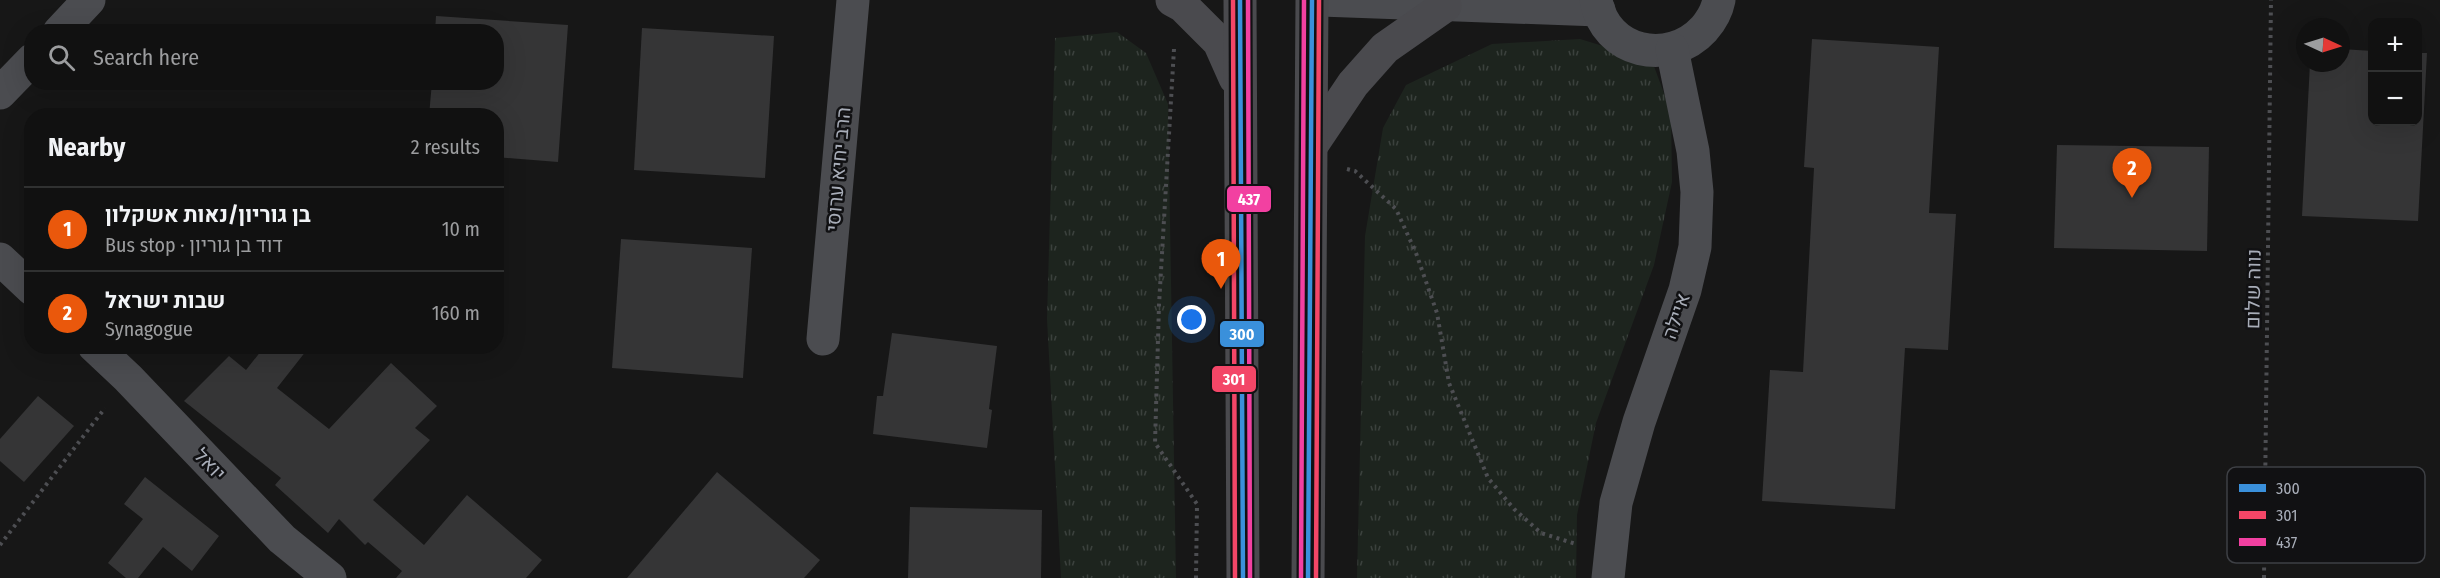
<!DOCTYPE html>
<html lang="en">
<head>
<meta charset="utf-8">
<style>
	:root { --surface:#111; --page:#1e1f1f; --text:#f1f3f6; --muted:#9c9d9f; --line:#303131; --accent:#ea580c }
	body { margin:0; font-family:"Fira Sans Condensed",Heebo,sans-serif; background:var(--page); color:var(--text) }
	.controls { position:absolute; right:18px; top:18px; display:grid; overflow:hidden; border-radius:12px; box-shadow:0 6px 24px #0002 }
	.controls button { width:54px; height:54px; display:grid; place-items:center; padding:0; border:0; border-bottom:2px solid var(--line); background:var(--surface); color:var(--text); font:30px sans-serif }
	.compass { position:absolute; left:2296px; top:18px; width:54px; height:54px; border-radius:50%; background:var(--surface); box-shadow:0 6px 24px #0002; rotate:94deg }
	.you { position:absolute; left:1192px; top:320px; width:21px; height:21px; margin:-15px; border:4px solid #fff; border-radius:50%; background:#1a73e8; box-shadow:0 0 0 9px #1a73e833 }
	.badge { display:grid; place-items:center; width:39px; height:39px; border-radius:50%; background:var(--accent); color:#fff; font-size:20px; font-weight:700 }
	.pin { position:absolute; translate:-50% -50px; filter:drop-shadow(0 2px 3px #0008) }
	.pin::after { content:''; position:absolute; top:32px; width:21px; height:18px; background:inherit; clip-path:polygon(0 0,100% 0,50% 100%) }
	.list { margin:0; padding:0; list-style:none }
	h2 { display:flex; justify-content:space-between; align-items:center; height:78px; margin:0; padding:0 24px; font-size:26px }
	h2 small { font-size:20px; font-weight:400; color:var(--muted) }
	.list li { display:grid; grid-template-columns:39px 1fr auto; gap:18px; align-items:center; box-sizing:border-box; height:84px; padding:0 24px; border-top:2px solid var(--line) }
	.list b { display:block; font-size:22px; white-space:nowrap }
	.list p { margin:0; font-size:20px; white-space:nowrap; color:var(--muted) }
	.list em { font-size:20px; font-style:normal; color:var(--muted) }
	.icon { flex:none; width:33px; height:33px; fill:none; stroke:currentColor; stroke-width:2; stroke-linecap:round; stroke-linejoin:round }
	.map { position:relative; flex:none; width:2440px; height:578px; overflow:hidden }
	.search { position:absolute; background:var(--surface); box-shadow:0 6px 24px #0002; left:24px; top:24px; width:480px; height:66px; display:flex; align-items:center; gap:15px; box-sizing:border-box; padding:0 21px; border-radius:24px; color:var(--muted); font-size:22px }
	.panel { position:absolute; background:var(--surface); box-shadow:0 6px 24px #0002; left:24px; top:108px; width:480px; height:246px; border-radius:24px }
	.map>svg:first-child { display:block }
</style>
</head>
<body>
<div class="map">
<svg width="2440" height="578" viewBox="0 0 2440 578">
	<defs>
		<pattern id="park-tufts" width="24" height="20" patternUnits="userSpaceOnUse" patternTransform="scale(1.5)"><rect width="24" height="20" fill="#1d241e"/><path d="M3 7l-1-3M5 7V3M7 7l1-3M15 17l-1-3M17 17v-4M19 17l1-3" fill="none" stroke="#3b413d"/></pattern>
	</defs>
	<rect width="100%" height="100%" fill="#171717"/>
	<g fill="url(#park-tufts)">
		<polygon points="1117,32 1146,53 1168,104 1176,578 1061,578 1047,319 1055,38"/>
		<polygon points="1580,39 1652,61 1671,112 1672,182 1654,265 1596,423 1577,515 1576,578 1357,578 1365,236 1383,128 1406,85 1492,44"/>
	</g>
	<g fill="#353536">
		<polygon points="436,16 568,25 558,162 496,157 496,116 429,116 432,82 496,82 496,32 435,32"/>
		<polygon points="642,28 774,36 765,178 634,170"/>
		<polygon points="1812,39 1939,47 1929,213 1956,214 1948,350 1905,348 1895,509 1762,501 1770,370 1803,372 1814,168 1804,167"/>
		<polygon points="2341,49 2373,51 2373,122 2418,122 2418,53 2427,53 2418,221 2302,216 2310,63 2341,63"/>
		<polygon points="2057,145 2209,147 2207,251 2054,248"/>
		<polygon points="621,239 752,248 743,378 612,368"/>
		<polygon points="892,333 997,346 989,409 992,410 987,448 873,434 877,396 883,396"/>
		<polygon points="265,346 310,346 277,388 329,429 391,363 437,406 415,428 430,440 373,500 424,545 467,495 542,560 526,578 396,578 402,571 368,542 365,545 339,519 328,533 275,485 281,478 184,401 229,356 246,370"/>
		<polygon points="38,396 74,426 24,482 0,461 0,439"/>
		<polygon points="717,472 820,560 804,578 627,578"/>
		<polygon points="145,477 219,536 192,571 163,547 138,578 126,578 108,563 143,519 124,504"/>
		<polygon points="910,507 1042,510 1041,578 908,578"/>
	</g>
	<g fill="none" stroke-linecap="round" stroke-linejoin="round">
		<g stroke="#4d4e52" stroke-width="4" stroke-dasharray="3 4.5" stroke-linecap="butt">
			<polyline points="1174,49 1159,305 1155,443 1197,504 1196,578"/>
			<polyline points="1347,169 1355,171 1396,209 1416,253 1437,313 1449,383 1488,478 1514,509 1541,533 1576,544"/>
			<polyline points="0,545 105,408"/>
			<polyline points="2264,578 2271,0"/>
		</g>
		<g stroke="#4b4c50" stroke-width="33">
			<polyline points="1321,0 1599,10"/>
			<path d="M1596 0C1605 53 1669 67 1704 29 1711 21 1717 10 1719 0"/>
			<polyline points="59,32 89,0"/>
			<polyline points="0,93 32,60"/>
			<polyline points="0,259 32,289"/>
			<polyline points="823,339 853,0"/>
			<polyline points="94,346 128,378 282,539 330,578"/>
			<polyline points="1608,578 1616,503 1639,422 1685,290 1695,247 1697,192 1693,151 1672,49"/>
		</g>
		<g stroke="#4a4a4e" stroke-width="33">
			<polyline points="1172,0 1183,6 1219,42 1235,78"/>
			<polyline points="1240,0 1243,578"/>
			<polyline points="1312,145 1353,84 1385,48 1445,6"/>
			<polyline points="1308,578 1312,0"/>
		</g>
		<g stroke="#111113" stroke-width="9">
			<g id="bus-1">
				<polyline points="1240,0 1243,578"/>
				<polyline points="1308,578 1312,0"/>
			</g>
		</g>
		<g stroke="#111113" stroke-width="9">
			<g id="bus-2">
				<polyline points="1233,0 1235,578"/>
				<polyline points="1316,578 1319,0"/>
			</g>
		</g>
		<g stroke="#111113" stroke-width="9">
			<g id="bus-3">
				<polyline points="1248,0 1250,578"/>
				<polyline points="1301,578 1304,0"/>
			</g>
		</g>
		<use href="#bus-1" stroke="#3a90db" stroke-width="4.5"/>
		<use href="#bus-2" stroke="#f34667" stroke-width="4.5"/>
		<use href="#bus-3" stroke="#f240a1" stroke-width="4.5"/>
	</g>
	<g text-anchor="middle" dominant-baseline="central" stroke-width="5" stroke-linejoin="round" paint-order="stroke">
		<g font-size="20" fill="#a8adb8" stroke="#111113">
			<text transform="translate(838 169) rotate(-85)">הרב יחיא ערוסי</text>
			<text transform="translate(2253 289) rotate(-89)">נווה שלום</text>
			<text transform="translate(1676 316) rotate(-71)">איילה</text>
			<text transform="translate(210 464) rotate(46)">יואל</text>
		</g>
	</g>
	<rect x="2227" y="467" width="198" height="96" rx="9" fill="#111113" stroke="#3e4045" stroke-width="1.5"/>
	<rect x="2239" y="484" width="27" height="8" fill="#3a90db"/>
	<rect x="2239" y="511" width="27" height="8" fill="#f34667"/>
	<rect x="2239" y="538" width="27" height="8" fill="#f240a1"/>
	<g font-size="16" fill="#a8adb8">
		<text x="2276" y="494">300</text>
		<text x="2276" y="521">301</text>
		<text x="2276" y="548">437</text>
	</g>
	<g stroke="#111113" stroke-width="2">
		<rect x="1226" y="185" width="46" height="28" rx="6" fill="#f240a1"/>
		<rect x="1219" y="320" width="46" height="28" rx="6" fill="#3a90db"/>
		<rect x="1211" y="365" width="46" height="28" rx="6" fill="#f34667"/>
	</g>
	<g font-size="16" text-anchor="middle" font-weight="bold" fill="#fff">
		<text x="1249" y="205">437</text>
		<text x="1242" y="340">300</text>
		<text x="1234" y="385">301</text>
	</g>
</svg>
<div class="controls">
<button>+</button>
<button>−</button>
</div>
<svg class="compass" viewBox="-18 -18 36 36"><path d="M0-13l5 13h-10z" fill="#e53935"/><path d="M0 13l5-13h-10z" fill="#9c9d9f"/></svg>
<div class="you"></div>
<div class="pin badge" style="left:1221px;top:289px">1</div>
<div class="pin badge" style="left:2132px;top:198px">2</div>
<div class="search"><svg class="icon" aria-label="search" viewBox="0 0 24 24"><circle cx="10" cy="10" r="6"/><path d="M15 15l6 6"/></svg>Search here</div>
<section class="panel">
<h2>Nearby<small>2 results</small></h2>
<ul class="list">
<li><span class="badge">1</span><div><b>בן גוריון/נאות אשקלון</b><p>Bus stop · דוד בן גוריון</p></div><em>10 m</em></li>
<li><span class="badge">2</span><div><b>שבות ישראל</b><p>Synagogue</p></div><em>160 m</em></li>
</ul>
</section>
</div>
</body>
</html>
